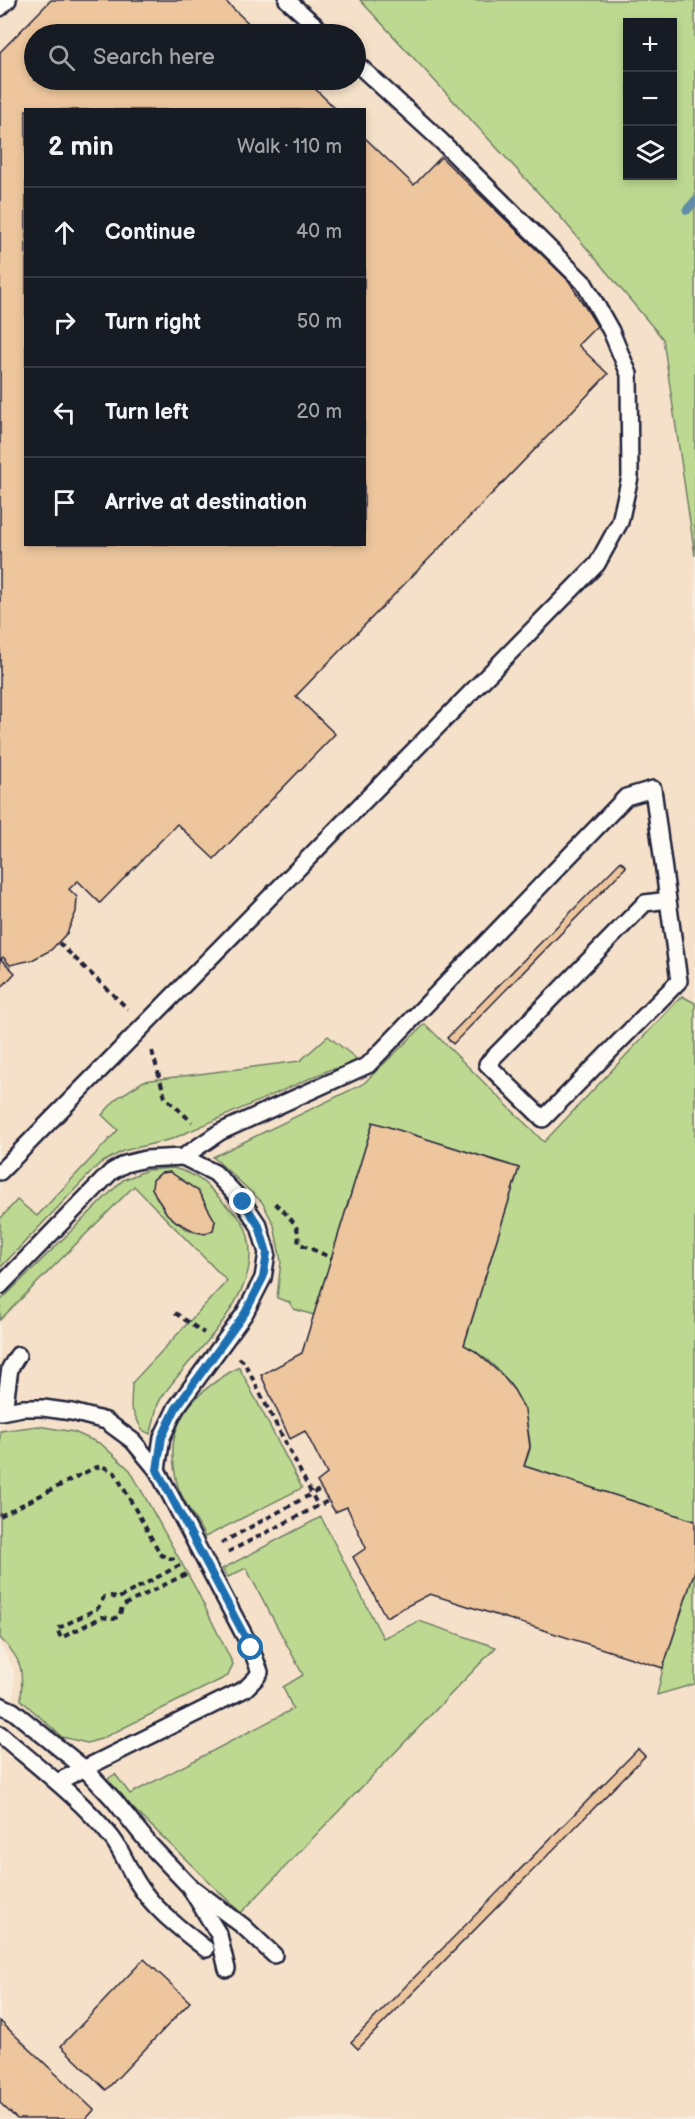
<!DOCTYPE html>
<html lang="en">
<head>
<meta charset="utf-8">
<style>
	:root { --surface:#171b24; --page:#242831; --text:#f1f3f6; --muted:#9ea1a6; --line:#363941 }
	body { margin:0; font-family:"Balsamiq Sans",sans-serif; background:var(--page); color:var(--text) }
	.controls { position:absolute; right:18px; top:18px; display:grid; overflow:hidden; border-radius:0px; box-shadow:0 3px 9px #0003 }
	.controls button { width:54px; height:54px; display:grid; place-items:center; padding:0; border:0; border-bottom:2px solid var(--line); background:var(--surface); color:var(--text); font:30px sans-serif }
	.stop { position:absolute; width:18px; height:18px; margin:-14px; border:4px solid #1f6fb2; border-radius:50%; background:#fff }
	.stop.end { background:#1f6fb2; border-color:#fff; box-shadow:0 2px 6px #0008 }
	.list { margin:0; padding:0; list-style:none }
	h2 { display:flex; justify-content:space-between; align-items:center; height:78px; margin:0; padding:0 24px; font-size:26px }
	h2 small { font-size:20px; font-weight:400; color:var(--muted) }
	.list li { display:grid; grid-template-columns:39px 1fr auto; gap:18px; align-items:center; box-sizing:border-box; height:90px; padding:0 24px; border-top:2px solid var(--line) }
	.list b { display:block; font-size:22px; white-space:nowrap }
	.list em { font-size:20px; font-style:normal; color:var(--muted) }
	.icon { flex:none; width:33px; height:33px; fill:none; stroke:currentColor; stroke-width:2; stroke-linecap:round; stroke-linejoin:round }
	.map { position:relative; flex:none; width:695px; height:2119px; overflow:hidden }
	.search { position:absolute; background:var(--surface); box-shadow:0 3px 9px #0003; left:24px; top:24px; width:342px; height:66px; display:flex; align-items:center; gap:15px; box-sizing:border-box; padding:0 21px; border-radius:33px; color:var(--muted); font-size:22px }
	.panel { position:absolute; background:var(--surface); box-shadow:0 3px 9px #0003; left:24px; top:108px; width:342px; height:438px; border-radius:0px }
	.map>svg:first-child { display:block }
</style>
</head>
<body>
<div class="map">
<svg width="695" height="2119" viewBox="0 0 695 2119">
	<rect width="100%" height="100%" fill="#f8ecdc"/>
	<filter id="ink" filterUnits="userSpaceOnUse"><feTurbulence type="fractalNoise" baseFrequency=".0167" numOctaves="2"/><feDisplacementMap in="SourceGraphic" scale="12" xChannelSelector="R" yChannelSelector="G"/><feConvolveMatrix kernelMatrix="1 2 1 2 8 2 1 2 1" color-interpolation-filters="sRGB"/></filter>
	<g filter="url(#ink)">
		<path fill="#f5e1c9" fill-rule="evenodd" d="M0 0H360L558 214 663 339 695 556V2119H0V1720L3 1717 14 1696V1670L0 1644ZM34 34H356V80H34ZM26 110H364V544H26Z"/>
		<g fill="#bdd991" stroke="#707e66" stroke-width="1.5" fill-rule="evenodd">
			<path d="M360 0H695V556L663 339 558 214ZM628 22H672V176H628Z"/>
			<path d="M682 996 695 1003V1521L524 1466C526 1461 529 1455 530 1449 531 1443 529 1436 528 1430 524 1393 497 1362 464 1345L519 1168 373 1123 314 1315 294 1309 289 1302 277 1298 281 1261 274 1225 262 1202 213 1157 363 1084 425 1024 544 1142Z"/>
			<polygon points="328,1036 362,1063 329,1070 172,1139 123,1151 99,1164 0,1268 0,1219 17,1200 37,1216 118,1130 102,1115 117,1098 144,1081 300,1061"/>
			<path d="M173 1168C200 1175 206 1184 224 1203 230 1209 239 1216 243 1223 275 1289 191 1351 160 1400 154 1410 155 1423 150 1434L142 1430 131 1407 132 1383 227 1281 134 1186 0 1320V1301L123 1180 147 1170ZM170 1172 198 1191 215 1221 213 1230C187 1243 161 1209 152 1188Z"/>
			<path d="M239 1367 302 1488 205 1537C197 1521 186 1506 179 1489 176 1482 175 1474 174 1466 166 1417 201 1388 239 1367Z"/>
			<path d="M38 1426 74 1432 101 1444 130 1470 197 1591 233 1664 228 1676 101 1739 87 1743 62 1737 21 1700C23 1670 23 1660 0 1638V1431Z"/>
			<polygon points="321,1517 383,1638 419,1621 496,1647 241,1913 105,1781 115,1774 130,1794 293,1709 283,1687 303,1675 246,1568 228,1577 222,1569"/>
			<polygon points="695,1570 695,1684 657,1695 663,1668"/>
		</g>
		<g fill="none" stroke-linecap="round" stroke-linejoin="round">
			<polyline stroke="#608da5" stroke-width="9" points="687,210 695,201"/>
		</g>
		<g fill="#edc69d" stroke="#22223b" stroke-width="1.5">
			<polygon points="51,0 224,0 260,34 34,34 34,80 306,80 337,110 26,110 26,544 364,544 364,137 414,185 441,157 569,281 597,326 578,345 608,374 296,696 335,734 214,859 177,824 100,903 78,881 69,889 77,897 76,912 67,933 51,950 32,960 10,965 3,957 1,959 15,973 0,989 0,52"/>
			<polygon points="621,861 626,867 453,1044 447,1038"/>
			<polygon points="373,1122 519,1168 464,1345 475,1351 502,1375 514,1390 525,1410 530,1447 524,1466 695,1521 695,1570 663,1668 430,1594 386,1617 353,1557 366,1548 347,1507 335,1512 317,1482 327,1474 305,1431 290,1439 261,1375 302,1353"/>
			<polygon points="170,1172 198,1191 215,1221 213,1230 205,1234 194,1231 177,1222 167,1214 157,1198 152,1188 153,1180 161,1173"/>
			<polygon points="638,1749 645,1756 358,2049 351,2042"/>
			<polygon points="144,1959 190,2002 106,2090 61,2046"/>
			<polygon points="0,2021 94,2110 86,2119 17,2119 0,2103"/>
		</g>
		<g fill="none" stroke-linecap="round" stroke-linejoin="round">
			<g stroke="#22223b" stroke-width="20">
				<g id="service">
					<polyline points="287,0 325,34"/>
					<polyline points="0,8 8,0"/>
					<polyline points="0,1172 597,564 620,522 630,477 629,374 611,331 584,283 440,140 356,63"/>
					<polyline points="0,1286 111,1172 125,1164 145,1159 183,1157 220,1132 368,1065 626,797 653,789 679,981 543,1119 487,1064 645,903 668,900"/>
					<polyline points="4,1411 10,1368 18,1355"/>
					<polyline points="0,1412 22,1408 43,1408 72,1412 106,1421 133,1441 157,1470 251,1648 260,1672 256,1678 245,1689 57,1782"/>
					<polyline points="157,1470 162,1437 176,1408 245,1313 263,1278 267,1253 259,1226 243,1202 215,1173 183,1157"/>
					<polyline points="0,1705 13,1711 85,1769 114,1800 150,1845 189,1886 219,1935 227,1969"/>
					<path d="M0 1734C38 1767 80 1798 112 1838 122 1851 128 1868 137 1882 153 1909 182 1930 206 1949"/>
					<polyline points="194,1889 243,1926 274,1955"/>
				</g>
			</g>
			<g stroke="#22223b" stroke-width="4" stroke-dasharray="6 4.5" stroke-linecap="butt">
				<polyline points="59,943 128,1009"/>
				<polyline points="152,1051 165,1097 192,1122"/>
				<path d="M275 1203C286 1215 302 1225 298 1243L332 1258"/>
				<polyline points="175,1313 204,1333"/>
				<polyline points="239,1358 244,1362 318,1506"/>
				<polyline points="0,1516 94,1468 102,1466 115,1473 161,1555 172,1559 176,1557"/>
				<polyline points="221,1543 321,1489"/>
				<polyline points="228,1552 328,1501"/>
				<polyline points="180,1565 117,1599 112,1596 104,1597 98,1608 57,1629 61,1638 102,1617 114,1619 120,1615 122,1606 186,1574"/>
			</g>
			<use href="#service" stroke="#fdfcf7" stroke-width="15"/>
		</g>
	</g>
	<g fill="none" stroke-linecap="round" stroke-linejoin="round" filter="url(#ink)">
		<polyline stroke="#1f6fb2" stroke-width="8" points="243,1202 259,1226 267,1253 263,1278 245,1313 176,1408 162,1437 157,1470 251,1648"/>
	</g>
</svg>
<div class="controls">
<button>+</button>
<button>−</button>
<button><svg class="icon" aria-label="layers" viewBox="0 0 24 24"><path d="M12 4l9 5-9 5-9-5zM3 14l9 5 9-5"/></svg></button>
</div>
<div class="stop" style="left:251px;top:1648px"></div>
<div class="stop end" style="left:243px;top:1202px"></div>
<div class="search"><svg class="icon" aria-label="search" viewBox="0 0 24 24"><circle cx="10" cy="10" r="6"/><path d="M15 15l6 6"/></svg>Search here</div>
<section class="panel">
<h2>2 min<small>Walk · 110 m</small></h2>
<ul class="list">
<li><svg class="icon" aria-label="ahead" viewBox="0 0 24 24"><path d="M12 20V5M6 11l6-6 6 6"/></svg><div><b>Continue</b></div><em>40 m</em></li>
<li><svg class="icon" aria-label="right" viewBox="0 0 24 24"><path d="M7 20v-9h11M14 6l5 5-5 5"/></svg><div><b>Turn right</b></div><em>50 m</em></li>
<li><svg class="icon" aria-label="left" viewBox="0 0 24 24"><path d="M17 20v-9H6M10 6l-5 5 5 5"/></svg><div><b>Turn left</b></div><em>20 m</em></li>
<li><svg class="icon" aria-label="arrive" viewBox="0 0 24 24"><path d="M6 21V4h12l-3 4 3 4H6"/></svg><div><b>Arrive at destination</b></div></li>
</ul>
</section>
</div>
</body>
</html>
